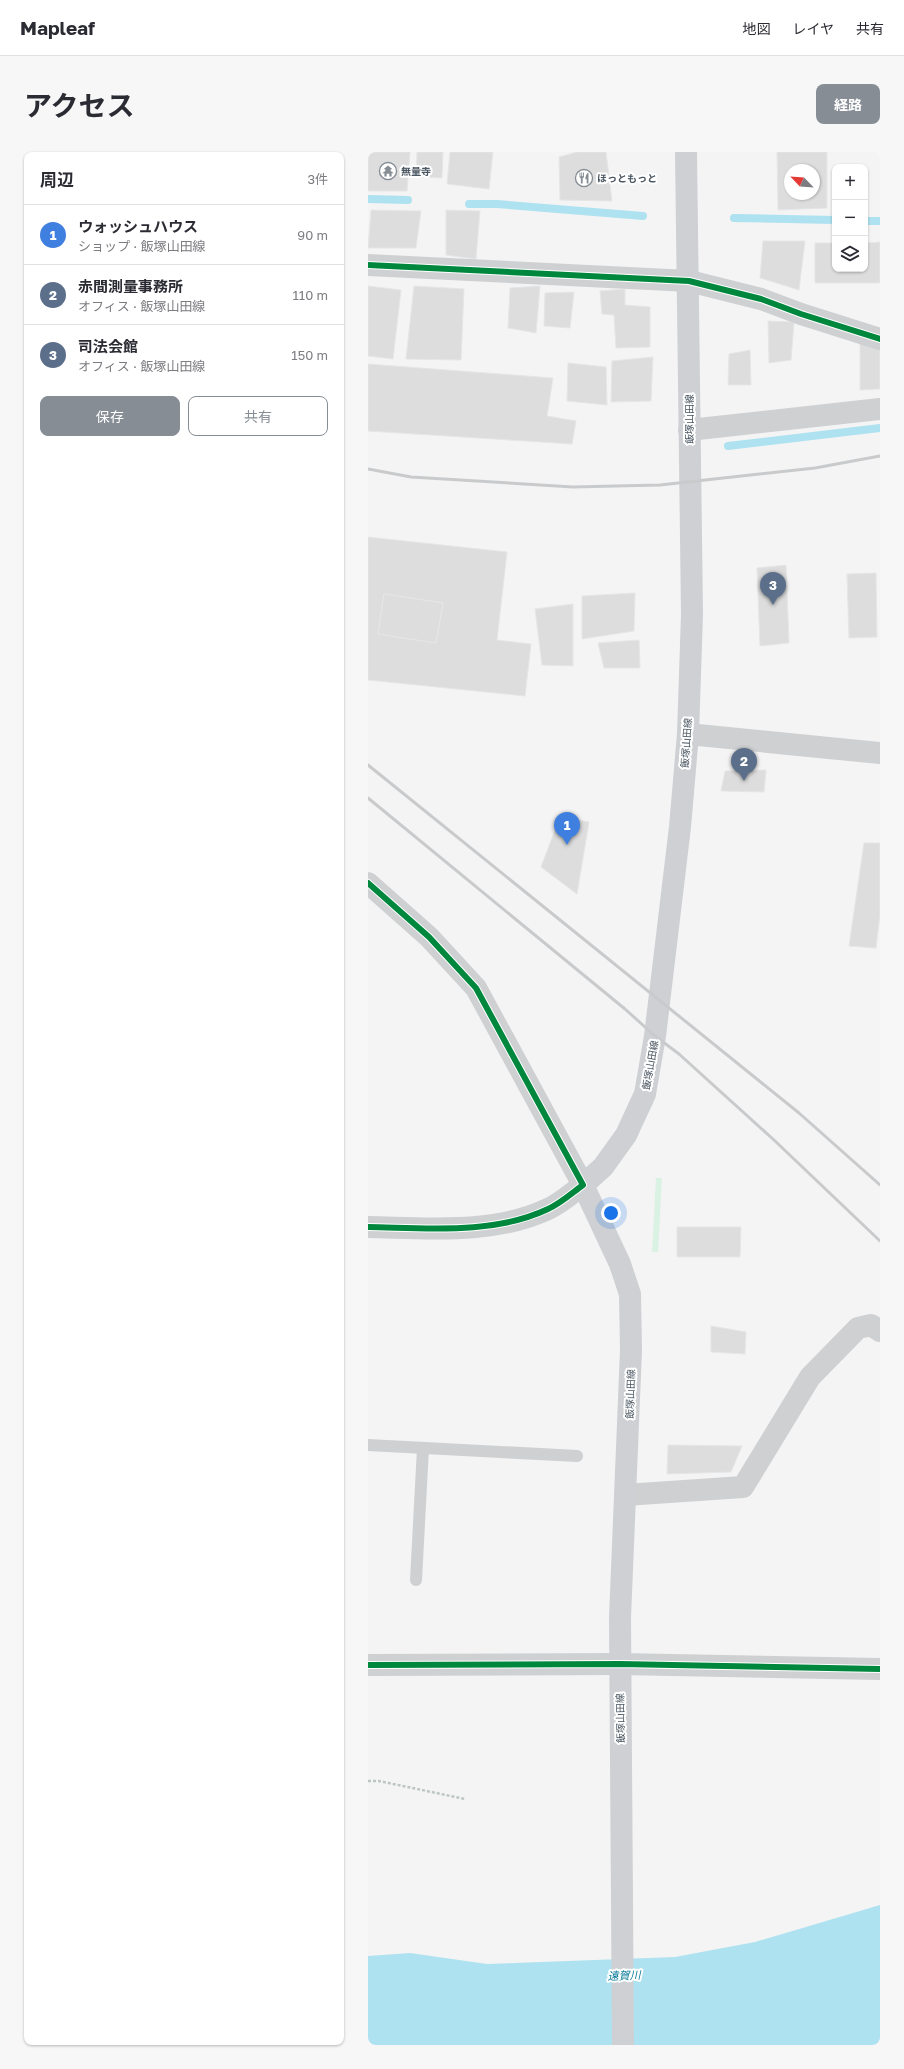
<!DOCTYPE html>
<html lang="ja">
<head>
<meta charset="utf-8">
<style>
	:root { --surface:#fff; --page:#f7f7f7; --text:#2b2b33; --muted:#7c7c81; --line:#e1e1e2; --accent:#868d94 }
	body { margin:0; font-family:"Golos Text","Noto Sans JP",sans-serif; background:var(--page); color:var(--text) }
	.controls { position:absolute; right:12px; top:12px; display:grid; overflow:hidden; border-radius:8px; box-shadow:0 1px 3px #0004 }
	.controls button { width:36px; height:36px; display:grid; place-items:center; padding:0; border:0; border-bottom:1px solid var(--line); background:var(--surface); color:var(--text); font:20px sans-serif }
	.compass { position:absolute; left:416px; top:12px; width:36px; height:36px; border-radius:50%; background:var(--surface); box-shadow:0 1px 3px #0004; rotate:295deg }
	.you { position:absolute; left:243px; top:1061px; width:14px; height:14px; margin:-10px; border:3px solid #fff; border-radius:50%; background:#1a73e8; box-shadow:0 0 0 6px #1a73e833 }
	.badge { display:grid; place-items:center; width:26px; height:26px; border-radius:50%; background:var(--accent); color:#fff; font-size:13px; font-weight:700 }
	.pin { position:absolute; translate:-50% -33px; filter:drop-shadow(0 1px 2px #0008) }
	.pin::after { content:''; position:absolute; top:21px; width:14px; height:12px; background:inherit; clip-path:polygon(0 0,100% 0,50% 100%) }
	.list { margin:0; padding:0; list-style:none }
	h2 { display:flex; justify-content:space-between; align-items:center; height:52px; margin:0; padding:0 16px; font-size:17px }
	h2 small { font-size:13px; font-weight:400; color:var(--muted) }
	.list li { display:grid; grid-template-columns:26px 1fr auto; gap:12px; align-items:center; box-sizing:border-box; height:60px; padding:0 16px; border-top:1px solid var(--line) }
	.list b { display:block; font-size:15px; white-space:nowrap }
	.list p { margin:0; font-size:13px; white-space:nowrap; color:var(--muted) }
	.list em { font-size:13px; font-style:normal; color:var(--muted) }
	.actions { display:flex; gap:8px; padding:12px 16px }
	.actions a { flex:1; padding:9px 0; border:1px solid var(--accent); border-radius:8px; text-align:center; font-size:14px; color:var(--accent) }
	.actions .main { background:var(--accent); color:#fff }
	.icon { flex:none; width:22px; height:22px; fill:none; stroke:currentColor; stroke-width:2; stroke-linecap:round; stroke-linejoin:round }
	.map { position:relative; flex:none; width:512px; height:1893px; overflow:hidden; border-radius:8px }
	header { display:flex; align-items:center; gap:24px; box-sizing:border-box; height:56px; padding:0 20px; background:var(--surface); border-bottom:1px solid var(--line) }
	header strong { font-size:19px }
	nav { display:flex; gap:22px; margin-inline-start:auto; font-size:14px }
	.intro { display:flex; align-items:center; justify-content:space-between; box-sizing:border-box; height:96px; padding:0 24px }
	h1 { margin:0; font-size:28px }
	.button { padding:10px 18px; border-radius:8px; background:var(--accent); color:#fff; font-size:14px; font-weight:700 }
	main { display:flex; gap:24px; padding:0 24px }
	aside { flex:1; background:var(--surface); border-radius:8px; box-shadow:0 1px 3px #0004 }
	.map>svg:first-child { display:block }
</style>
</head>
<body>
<header>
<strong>Mapleaf</strong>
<nav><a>地図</a><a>レイヤ</a><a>共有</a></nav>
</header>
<div class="intro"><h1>アクセス</h1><a class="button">経路</a></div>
<main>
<aside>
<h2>周辺<small>3件</small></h2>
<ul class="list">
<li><span class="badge" style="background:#3f7fe0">1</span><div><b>ウォッシュハウス</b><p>ショップ · 飯塚山田線</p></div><em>90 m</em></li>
<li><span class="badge" style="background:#5c6f8a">2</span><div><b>赤間測量事務所</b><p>オフィス · 飯塚山田線</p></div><em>110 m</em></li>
<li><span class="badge" style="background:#5c6f8a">3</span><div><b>司法会館</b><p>オフィス · 飯塚山田線</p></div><em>150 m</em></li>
</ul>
<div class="actions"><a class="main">保存</a><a>共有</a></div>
</aside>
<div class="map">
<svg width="512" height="1893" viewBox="0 0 512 1893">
	<rect width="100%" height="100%" fill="#f4f4f4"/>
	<polygon fill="#d9f2e3" points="288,1026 294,1026 290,1100 284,1100"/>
	<polygon fill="#aee2f0" points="512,1753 512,1893 0,1893 0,1804 42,1801 119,1812 307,1805 387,1790"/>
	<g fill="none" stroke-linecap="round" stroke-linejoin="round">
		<g stroke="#aee2f0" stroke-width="8">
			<polyline points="0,47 40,48"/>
			<polyline points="101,52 129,52 275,64"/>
			<polyline points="366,66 467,68"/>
			<polyline points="497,69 512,69"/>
			<polyline points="360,294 512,276"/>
		</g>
	</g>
	<g fill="#ddddde" stroke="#e5e6e7" fill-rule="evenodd">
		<polygon points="0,0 42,0 39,39 0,39"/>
		<polygon points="49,0 75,0 74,26 48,25"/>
		<polygon points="82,0 125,0 121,37 79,32"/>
		<polygon points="209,0 238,0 244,49 192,48 191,5"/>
		<path d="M409 0H459V56L410 58ZM422 18H446V42H422Z"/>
		<polygon points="3,58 53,59 48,96 0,96"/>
		<polygon points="78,58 112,59 108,107 78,103"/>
		<polygon points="395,89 437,89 431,138 392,126"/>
		<polygon points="512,90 512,131 447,131 447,91 467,91 467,117 497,117 497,91"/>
		<polygon points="0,134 33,138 25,207 0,204"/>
		<polygon points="46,134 96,137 93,208 38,207"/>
		<polygon points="172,134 168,181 140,176 142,136"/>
		<polygon points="257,137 257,153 282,155 282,195 248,196 246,163 234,162 232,139"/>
		<polygon points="206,140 202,176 176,174 177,141"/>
		<polygon points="400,169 426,170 423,208 401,211"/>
		<polygon points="492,189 512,197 512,237 492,238"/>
		<polygon points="382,198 383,233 360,233 361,202"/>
		<polygon points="285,205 283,249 243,250 244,209"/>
		<polygon points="200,211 238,215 239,253 199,249"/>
		<polygon points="0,212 185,226 179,264 208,269 204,292 0,279"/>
		<path d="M0 385 139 400 129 488 163 492 157 544 0 528ZM16 442 75 451 68 491 10 482Z"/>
		<polygon points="418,413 421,491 392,494 389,416"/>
		<polygon points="508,421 509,485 481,486 479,422"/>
		<polygon points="267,441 266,479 214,487 214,444"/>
		<polygon points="16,442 75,451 68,491 10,482"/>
		<polygon points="205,452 205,514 174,513 167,457"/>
		<polygon points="271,488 272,516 236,516 230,491"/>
		<polygon points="398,618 396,640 353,639 357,619"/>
		<polygon points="192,665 221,670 209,742 173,715"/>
		<polygon points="496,691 512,691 512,763 508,796 481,794"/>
		<polygon points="309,1075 373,1075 372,1105 309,1105"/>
		<polygon points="343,1174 378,1180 377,1202 343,1200"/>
		<polygon points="300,1293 374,1294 363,1320 299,1322"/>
	</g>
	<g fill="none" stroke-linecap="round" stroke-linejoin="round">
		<polyline stroke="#bcc7c4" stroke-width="2.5" stroke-dasharray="3 2" stroke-linecap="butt" points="0,1629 11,1629 97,1647"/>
		<g stroke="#ced0d2" stroke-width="12">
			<polyline points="0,1293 209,1304"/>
			<polyline points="48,1428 55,1296"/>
		</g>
		<g stroke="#ced0d2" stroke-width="22">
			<polyline points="0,113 321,129 393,147 433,162 512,187"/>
			<polyline points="321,278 512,257"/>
			<polyline points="320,582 512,601"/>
			<path d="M0 1075C59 1076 125 1083 180 1057 192 1052 204 1041 215 1033"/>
			<polyline points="257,1343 375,1335 442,1225 490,1176 503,1173 512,1179"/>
			<polyline points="252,1512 512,1517"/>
		</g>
		<g stroke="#ced0d2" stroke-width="22">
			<polyline points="0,731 61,785 108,836 215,1033"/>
			<polyline points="0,1513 252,1512"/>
		</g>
		<polyline stroke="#ced0d4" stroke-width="22" points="255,1893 252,1466 263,1198 262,1142 252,1112 215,1033 235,1015 258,983 277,942 287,884 312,675 320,582 324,462 318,0"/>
		<g stroke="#c9cacc" stroke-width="3">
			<polyline points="0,317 43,325 205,335 292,333 447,316 512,304"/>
			<polyline points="0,613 431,961 512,1033"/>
			<polyline points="0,646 257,857 287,884 311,902 406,988 512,1089"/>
		</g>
		<g stroke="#fff" stroke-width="8">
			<g id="cycleway">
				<polyline points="0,113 321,129 393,147 433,162 512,187"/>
				<path d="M0 731 61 785 108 836 215 1033C204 1041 192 1052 180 1057 125 1083 59 1076 0 1075"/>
				<polyline points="0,1513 252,1512 512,1517"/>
			</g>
		</g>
		<use href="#cycleway" stroke="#00873e" stroke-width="6"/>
	</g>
	<defs>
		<g id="temple-ring" transform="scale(0.9)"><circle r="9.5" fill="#fff" stroke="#868d94" stroke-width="1.5"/><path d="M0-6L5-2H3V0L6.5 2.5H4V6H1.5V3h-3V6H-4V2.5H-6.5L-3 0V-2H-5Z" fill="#868d94"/></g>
		<g id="restaurant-ring" transform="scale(0.9)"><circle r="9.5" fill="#fff" stroke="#868d94" stroke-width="1.5"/><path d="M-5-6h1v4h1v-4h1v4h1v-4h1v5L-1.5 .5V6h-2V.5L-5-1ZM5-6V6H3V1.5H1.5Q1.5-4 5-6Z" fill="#868d94"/></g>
	</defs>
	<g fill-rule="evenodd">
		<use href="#temple-ring" x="20" y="19"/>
		<use href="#restaurant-ring" x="216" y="26"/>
	</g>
	<g text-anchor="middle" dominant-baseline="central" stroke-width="4" stroke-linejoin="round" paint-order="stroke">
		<g font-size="10" font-weight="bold" fill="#4a5661" stroke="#fff" text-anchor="start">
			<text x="33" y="19">無量寺</text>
			<text x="229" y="26">ほっともっと</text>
		</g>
		<g font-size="10" fill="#4a5661" stroke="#fff">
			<text transform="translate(321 267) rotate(-90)">飯塚山田線</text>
			<text transform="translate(318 591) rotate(-86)">飯塚山田線</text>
			<text transform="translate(282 913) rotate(-80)">飯塚山田線</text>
			<text transform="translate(262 1242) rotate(-88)">飯塚山田線</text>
			<text transform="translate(252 1566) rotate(-91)">飯塚山田線</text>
		</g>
		<g font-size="11" font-style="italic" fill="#0c7c9b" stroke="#fff">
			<text transform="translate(256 1823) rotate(-2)">遠賀川</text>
		</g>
	</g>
</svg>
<div class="controls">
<button>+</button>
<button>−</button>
<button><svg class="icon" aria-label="layers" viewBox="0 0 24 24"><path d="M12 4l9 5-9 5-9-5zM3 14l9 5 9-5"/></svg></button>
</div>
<svg class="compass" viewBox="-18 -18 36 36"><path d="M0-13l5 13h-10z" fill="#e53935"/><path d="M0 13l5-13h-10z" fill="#7c7c81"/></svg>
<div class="you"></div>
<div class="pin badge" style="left:199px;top:693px;background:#3f7fe0">1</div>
<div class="pin badge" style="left:376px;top:629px;background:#5c6f8a">2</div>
<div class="pin badge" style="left:405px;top:453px;background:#5c6f8a">3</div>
</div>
</main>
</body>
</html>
